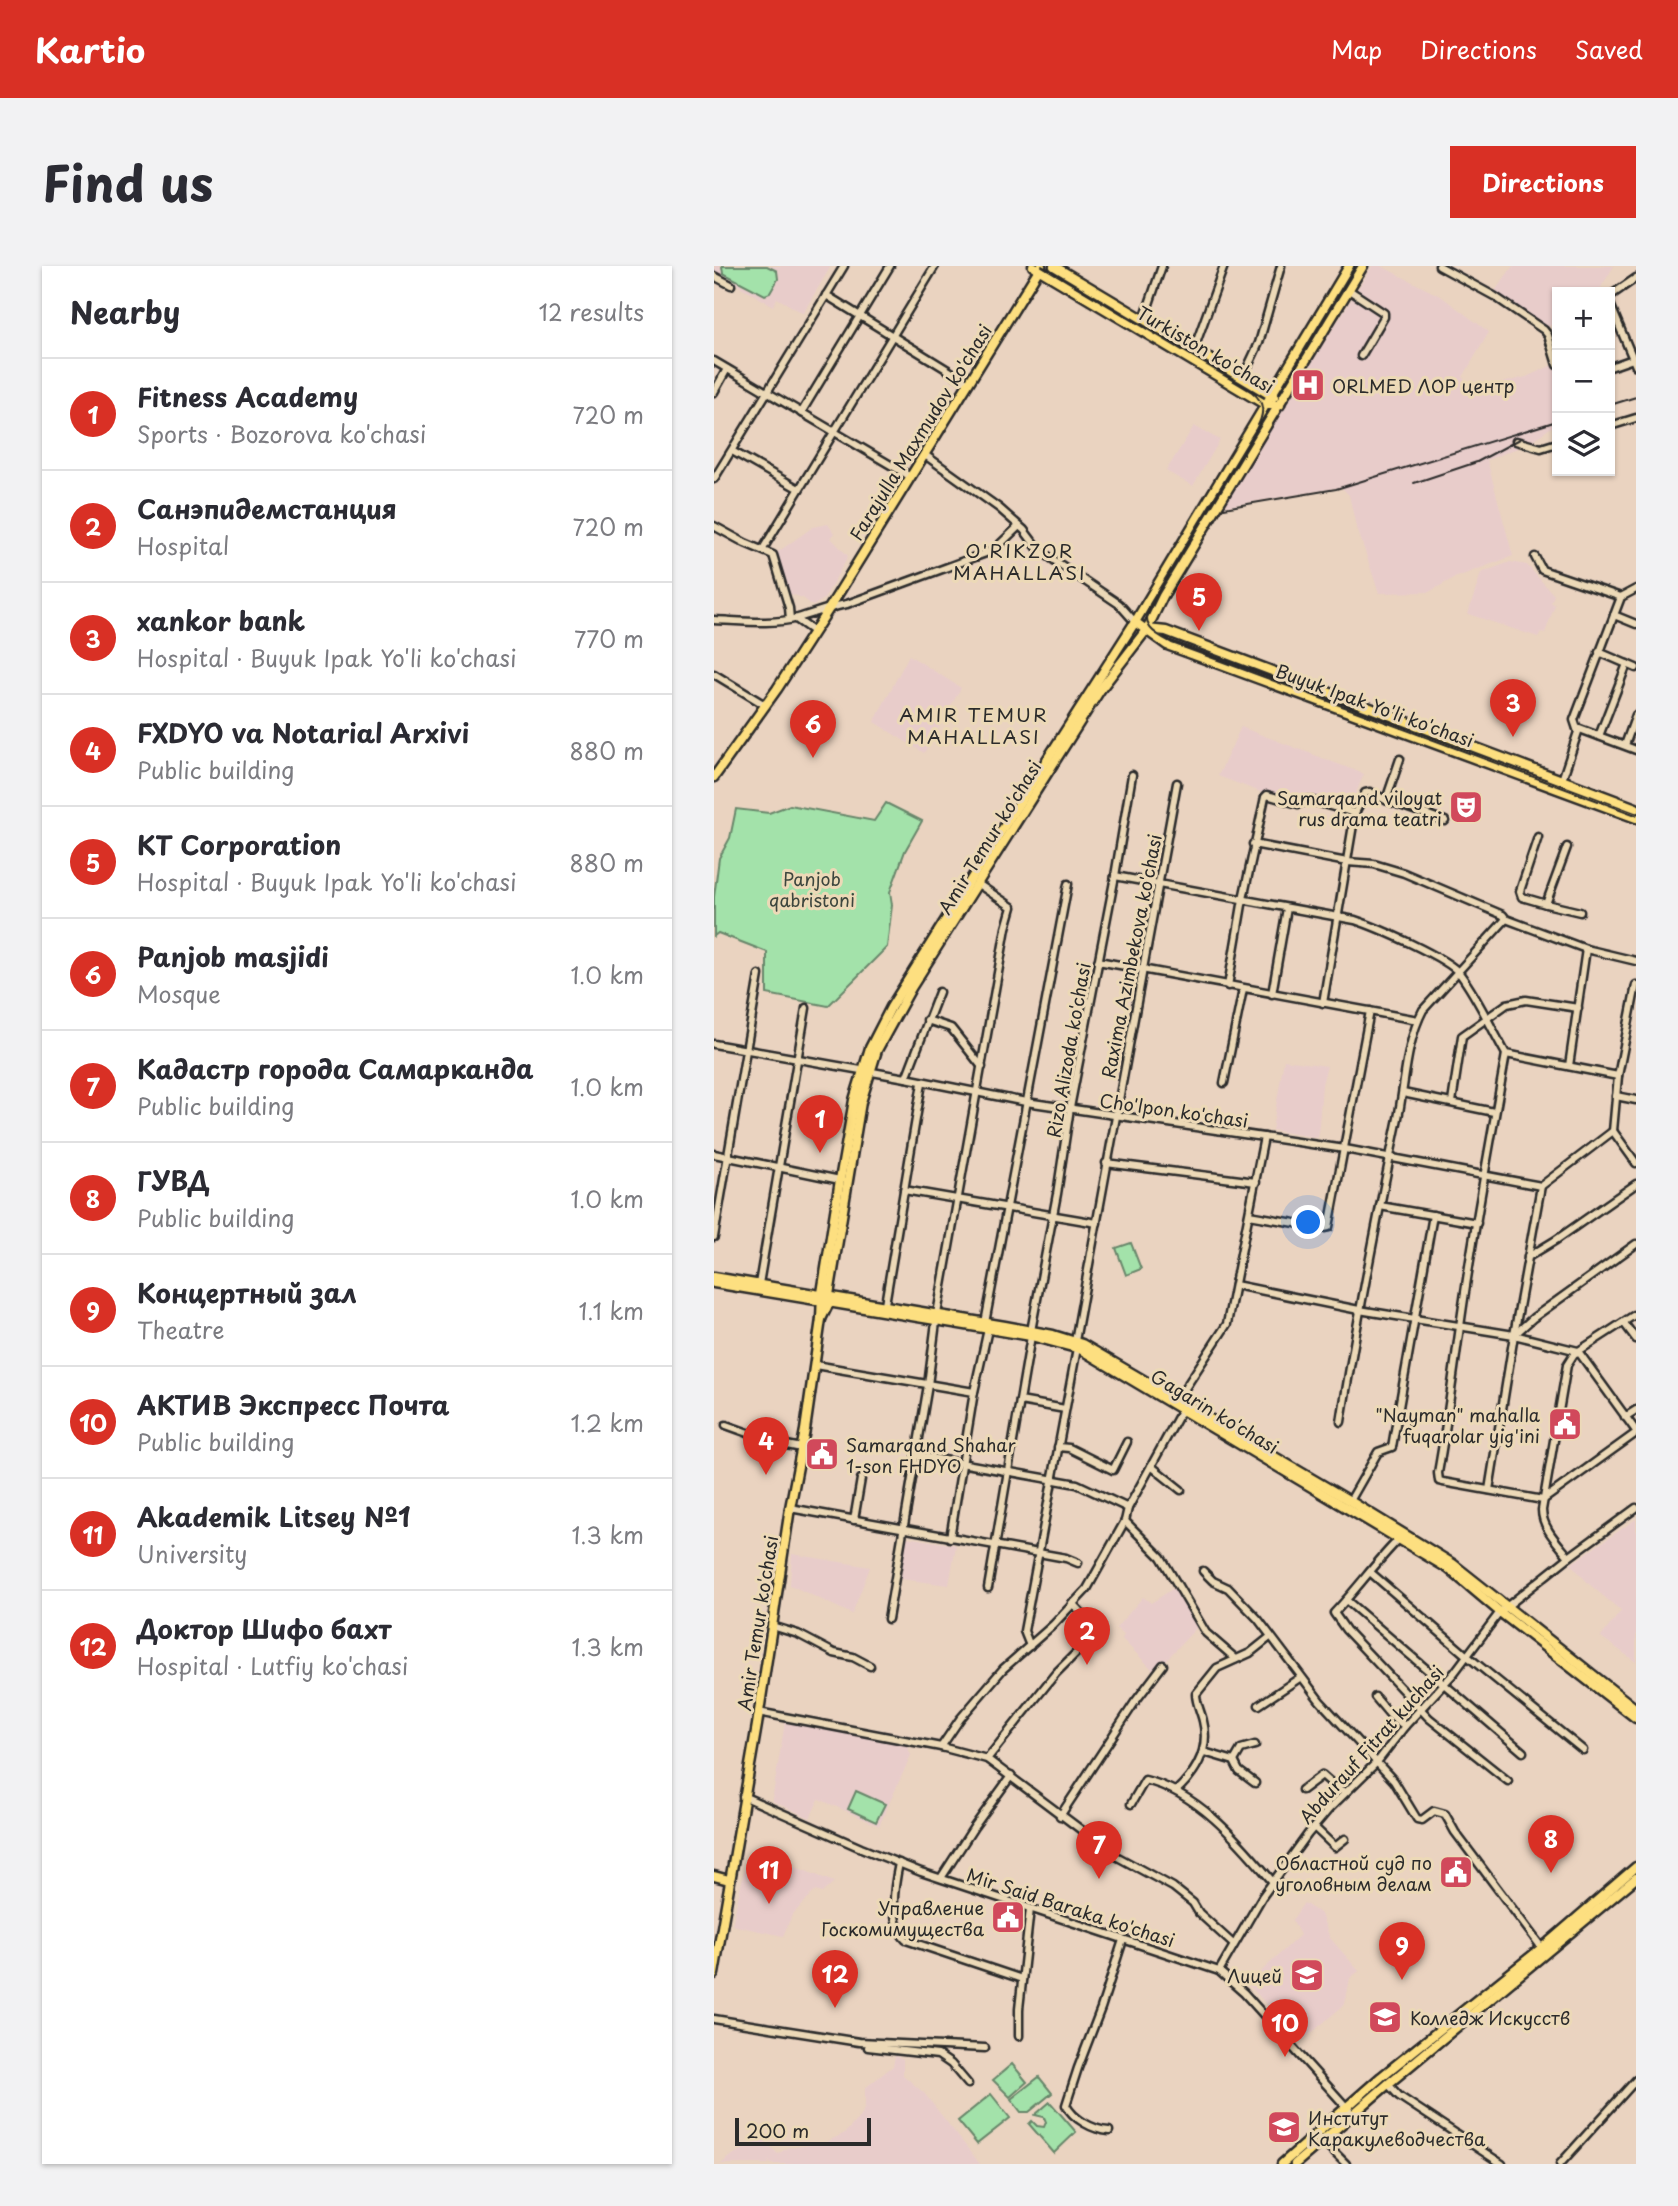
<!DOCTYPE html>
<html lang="en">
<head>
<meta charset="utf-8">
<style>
	:root { --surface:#fff; --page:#f2f2f3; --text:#2b2b33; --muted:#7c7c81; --line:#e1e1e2; --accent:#d93025 }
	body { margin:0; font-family:"Playpen Sans",sans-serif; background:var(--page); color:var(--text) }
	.controls { position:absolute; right:21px; top:21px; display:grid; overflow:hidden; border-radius:0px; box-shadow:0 2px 5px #0004 }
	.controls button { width:63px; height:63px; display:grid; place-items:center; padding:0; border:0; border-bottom:2px solid var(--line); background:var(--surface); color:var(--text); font:35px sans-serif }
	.scale { position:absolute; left:21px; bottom:18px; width:136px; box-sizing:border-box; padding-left:7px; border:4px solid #2b2b2b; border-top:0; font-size:19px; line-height:24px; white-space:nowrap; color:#2b2b2b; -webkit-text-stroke:5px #ecd9b7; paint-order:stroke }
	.you { position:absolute; left:595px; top:957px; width:24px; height:24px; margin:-18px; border:5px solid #fff; border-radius:50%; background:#1a73e8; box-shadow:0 0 0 10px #1a73e833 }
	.badge { display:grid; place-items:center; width:46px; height:46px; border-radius:50%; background:var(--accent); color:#fff; font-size:23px; font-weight:700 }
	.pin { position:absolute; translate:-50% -58px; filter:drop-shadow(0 2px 4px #0008) }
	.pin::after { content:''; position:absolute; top:37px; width:24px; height:21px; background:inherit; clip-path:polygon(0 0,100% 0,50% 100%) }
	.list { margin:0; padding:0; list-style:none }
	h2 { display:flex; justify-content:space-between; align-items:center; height:91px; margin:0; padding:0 28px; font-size:30px }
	h2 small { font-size:23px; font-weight:400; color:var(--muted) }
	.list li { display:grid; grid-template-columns:46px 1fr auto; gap:21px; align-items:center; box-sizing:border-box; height:112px; padding:0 28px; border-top:2px solid var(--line) }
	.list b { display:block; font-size:26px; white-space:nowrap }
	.list p { margin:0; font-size:23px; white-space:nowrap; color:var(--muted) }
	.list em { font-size:23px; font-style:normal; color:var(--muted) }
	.icon { flex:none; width:38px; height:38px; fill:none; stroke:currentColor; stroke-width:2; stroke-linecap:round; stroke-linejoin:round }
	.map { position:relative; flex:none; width:922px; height:1898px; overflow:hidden; border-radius:0px }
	header { display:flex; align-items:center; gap:42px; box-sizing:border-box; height:98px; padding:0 35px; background:var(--accent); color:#fff }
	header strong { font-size:33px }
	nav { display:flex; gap:38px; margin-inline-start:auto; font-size:24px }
	.intro { display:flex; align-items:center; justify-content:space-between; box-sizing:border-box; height:168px; padding:0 42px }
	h1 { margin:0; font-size:49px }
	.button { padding:18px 32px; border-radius:0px; background:var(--accent); color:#fff; font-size:24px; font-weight:700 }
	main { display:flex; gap:42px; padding:0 42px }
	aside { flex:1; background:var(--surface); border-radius:0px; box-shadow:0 2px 5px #0004 }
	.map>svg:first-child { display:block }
</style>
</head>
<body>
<header>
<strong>Kartio</strong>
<nav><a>Map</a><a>Directions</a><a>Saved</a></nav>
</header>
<div class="intro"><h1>Find us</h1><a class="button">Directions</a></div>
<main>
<aside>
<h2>Nearby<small>12 results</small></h2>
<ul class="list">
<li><span class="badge">1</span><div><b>Fitness Academy</b><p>Sports · Bozorova ko'chasi</p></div><em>720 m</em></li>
<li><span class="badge">2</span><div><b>Санэпидемстанция</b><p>Hospital</p></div><em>720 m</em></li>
<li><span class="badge">3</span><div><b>xankor bank</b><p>Hospital · Buyuk Ipak Yo'li ko'chasi</p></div><em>770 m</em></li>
<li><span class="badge">4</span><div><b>FXDYO va Notarial Arxivi</b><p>Public building</p></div><em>880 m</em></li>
<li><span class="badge">5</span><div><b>KT Corporation</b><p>Hospital · Buyuk Ipak Yo'li ko'chasi</p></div><em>880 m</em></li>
<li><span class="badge">6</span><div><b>Panjob masjidi</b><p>Mosque</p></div><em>1.0 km</em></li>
<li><span class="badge">7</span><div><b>Кадастр города Самарканда</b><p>Public building</p></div><em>1.0 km</em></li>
<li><span class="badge">8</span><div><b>ГУВД</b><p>Public building</p></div><em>1.0 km</em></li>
<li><span class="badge">9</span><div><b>Концертный зал</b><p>Theatre</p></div><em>1.1 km</em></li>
<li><span class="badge">10</span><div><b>АКТИВ Экспресс Почта</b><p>Public building</p></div><em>1.2 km</em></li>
<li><span class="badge">11</span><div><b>Akademik Litsey №1</b><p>University</p></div><em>1.3 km</em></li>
<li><span class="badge">12</span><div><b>Доктор Шифо бахт</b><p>Hospital · Lutfiy ko'chasi</p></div><em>1.3 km</em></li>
</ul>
</aside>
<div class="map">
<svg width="922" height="1898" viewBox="0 0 922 1898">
	<rect width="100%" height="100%" fill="#ead3c0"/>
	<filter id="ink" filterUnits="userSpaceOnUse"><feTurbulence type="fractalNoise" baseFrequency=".0143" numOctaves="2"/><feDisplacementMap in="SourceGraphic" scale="14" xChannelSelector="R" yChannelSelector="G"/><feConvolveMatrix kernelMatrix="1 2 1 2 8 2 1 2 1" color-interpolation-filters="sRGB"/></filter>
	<g filter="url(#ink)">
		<g fill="#e8ccca">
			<polygon points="1,0 117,0 89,47 63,32 59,40 0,5"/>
			<polygon points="658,0 667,0 728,31 775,66 749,111 755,125 812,111 841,98 843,105 843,157 814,178 773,194 799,290 740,312 715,326 665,327 641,256 635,229 627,221 508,241"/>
			<polygon points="799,0 900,0 884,26 843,26 843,55 834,61 781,25"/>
			<polygon points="480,160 506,174 479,220 452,205"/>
			<polygon points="114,258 120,267 117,272 134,290 110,333 99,340 89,332 71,326 61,288 99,261"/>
			<polygon points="796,296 813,299 840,329 837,336 841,339 831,367 827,366 824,371 754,348 767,307"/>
			<polygon points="195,389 247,422 210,487 160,456"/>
			<polygon points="527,461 650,508 634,545 579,538 504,510"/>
			<polygon points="570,794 613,800 608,818 604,872 558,864"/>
			<polygon points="922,1253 922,1396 887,1371 907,1345 874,1317 857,1298"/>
			<polygon points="192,1271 242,1279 235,1319 186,1313"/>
			<polygon points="78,1288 156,1301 138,1348 76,1319"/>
			<polygon points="460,1322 484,1360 441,1406 408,1373 410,1369 402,1362 429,1331 437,1337"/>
			<polygon points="71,1456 193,1480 197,1489 165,1560 105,1533 96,1552 58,1535"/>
			<polygon points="33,1592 66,1595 120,1616 108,1627 101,1625 78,1649 69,1670 18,1659"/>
			<polygon points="590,1637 607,1648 616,1672 645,1705 636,1712 631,1738 587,1776 534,1718 586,1669 578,1654"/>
			<polygon points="181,1790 189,1793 189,1809 210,1827 266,1898 57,1898 54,1895 55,1898 7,1898 20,1888 49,1874 64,1888 73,1882 110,1877 131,1867 148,1848 151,1839 151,1822 179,1800"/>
		</g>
		<g fill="#a3e2aa" stroke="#67866a" stroke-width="2">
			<polygon points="8,0 53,0 63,5 64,13 56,27 51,29 9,7"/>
			<polygon points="172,537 208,555 191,585 176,626 178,639 173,681 114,740 53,728 53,686 4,667 0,670 0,631 5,592 16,572 22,543 55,547 76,539 160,555"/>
			<polygon points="417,977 427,1003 412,1009 402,982"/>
			<polygon points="142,1525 171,1538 162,1556 134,1543"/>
			<polygon points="298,1798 313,1816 296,1831 279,1814"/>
			<polygon points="325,1811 338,1827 315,1846 307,1846 297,1833"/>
			<polygon points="277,1828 296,1852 263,1878 244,1855"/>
			<polygon points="336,1836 362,1866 340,1887 315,1858 318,1855 323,1860 330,1861 332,1856 330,1851 321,1849"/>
		</g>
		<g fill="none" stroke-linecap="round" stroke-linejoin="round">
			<g stroke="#2b2b2b" stroke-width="11">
				<g id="minor">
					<polyline points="725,0 780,30 830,64 834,69 843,99"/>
					<polyline points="0,10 17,19"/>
					<polyline points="635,24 670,47 670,51 647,90"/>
					<polyline points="112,29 255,117"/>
					<polyline points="896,30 922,12"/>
					<polyline points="896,38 922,100"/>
					<polyline points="430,53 448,0"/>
					<polyline points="480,83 510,0"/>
					<polyline points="0,95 197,211"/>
					<polyline points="896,101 919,93"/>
					<polyline points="529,111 545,77 567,0"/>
					<polyline points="0,126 13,103"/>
					<polyline points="87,147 176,0"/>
					<polyline points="896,160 922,152"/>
					<polyline points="802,175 827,182 843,177"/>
					<polyline points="18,185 85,223"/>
					<polyline points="211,189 285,242 310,264 325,284 405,338 421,356"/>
					<polyline points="0,213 130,0"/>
					<polyline points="0,260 31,277 59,289 75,342 76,353"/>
					<polyline points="49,283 221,0"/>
					<polyline points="821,291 828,304 907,331"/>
					<polyline points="900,349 922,358"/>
					<polyline points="82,353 99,365"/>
					<path d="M0 354C27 355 58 359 84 352 101 347 116 341 133 338L280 284 305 260"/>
					<polyline points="885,386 922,402"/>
					<polyline points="0,408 51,439"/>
					<polyline points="863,462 922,484"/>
					<polyline points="885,470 913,398"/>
					<polyline points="911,479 922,449"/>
					<polyline points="848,514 864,466 860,454 907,331 922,323"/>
					<polyline points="672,534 731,555"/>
					<polyline points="824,571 806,625 808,631 832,638"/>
					<polyline points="539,578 633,596 660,598 690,607 789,649 792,653 872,683 922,695"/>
					<polyline points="853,581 832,638 866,646"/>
					<path d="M401 610 641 654C662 661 734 692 746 708 764 732 777 762 792 788L904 810"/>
					<polyline points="384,695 704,754"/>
					<polyline points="514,720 529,633 551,531 553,529 584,538 595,534 641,547"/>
					<polyline points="558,728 573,642"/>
					<polyline points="609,737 641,547 651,527 656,526 672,534 686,493"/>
					<polyline points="213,754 237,762 268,801"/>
					<polyline points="0,778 192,812 312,836 631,883 827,920 899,865"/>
					<path d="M792 788C778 867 763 946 751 1026 742 1086 735 1146 724 1207L725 1215 729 1216 829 1234"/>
					<polyline points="855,800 872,683"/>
					<polyline points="192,812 225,726"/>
					<polyline points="510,817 529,723"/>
					<polyline points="689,827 780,846"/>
					<polyline points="902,830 922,834"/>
					<polyline points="738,836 748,770 793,738 812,734 864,742"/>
					<polyline points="899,865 904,810 922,719"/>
					<polyline points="899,865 922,897"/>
					<polyline points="0,888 126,914"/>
					<polyline points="392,897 542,916"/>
					<polyline points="190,924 383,957"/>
					<polyline points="666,940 763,957"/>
					<polyline points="535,949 610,962 615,961 656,745"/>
					<polyline points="0,971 45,709"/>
					<polyline points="814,991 842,974 922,918"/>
					<polyline points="45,1018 92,742"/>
					<polyline points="521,1019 645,1044 800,1069 864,1085 922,1165"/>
					<polyline points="171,1038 208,817"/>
					<polyline points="271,1057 354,618"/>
					<polyline points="910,1057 922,1073"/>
					<polyline points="317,1065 343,928 356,842 401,610 418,509"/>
					<polyline points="800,1069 819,1052 922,978"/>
					<polyline points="361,1075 463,517"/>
					<polyline points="101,1099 260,1126"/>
					<polyline points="306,1135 351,1143"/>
					<polyline points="462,1136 513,1058 550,871"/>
					<polyline points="911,1151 922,1144"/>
					<path d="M627 1156C643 1054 663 953 684 852 691 817 692 776 709 744L792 653"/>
					<polyline points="12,1159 62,1177 88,1182"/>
					<polyline points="344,1181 355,1182 399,1204 413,1176"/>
					<polyline points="202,1189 363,1218 414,1242"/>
					<polyline points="437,1200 467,1224"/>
					<polyline points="775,1224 800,1069 827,920"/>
					<polyline points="829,1234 922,1167"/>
					<polyline points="636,1235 664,1186 678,1181 719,949"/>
					<polyline points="76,1242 352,1292 364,1297"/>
					<polyline points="140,1254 147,1213"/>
					<polyline points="411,1255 447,1291 492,1367 522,1393"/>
					<polyline points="236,1272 260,1126 274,1063"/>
					<path d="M685 1273C662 1296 643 1323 620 1347L632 1364 715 1452 794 1515"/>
					<path d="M855 1291C844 1277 828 1262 828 1244L853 1099 860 1088 922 1048"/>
					<polyline points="489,1305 499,1315 514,1322 544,1353 606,1435 680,1515 703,1553 708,1554 720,1545 731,1548 741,1566 828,1682"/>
					<polyline points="656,1306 752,1389 869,1484"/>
					<polyline points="274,1322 317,1070"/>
					<polyline points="632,1334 809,1486"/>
					<polyline points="358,1337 384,1364"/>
					<polyline points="174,1353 214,1119 223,1048 292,662 298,641 264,618"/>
					<polyline points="58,1360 84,1368 120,1387 139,1391 156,1400"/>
					<polyline points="316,1380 310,1365 363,1082"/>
					<polyline points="661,1431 677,1450 691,1460"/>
					<polyline points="545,1439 587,1411"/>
					<polyline points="44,1446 227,1481 273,1493 402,1590 459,1621 479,1637 485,1647 519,1678"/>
					<polyline points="227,1481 246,1453 289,1403 339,1359 373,1323 411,1255 414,1242 469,1142"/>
					<polyline points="490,1486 520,1495 525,1505 541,1517"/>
					<polyline points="273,1493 342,1407 368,1381"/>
					<polyline points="520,1495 527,1483 541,1479"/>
					<polyline points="588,1524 608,1509 624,1523 632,1526"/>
					<path d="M462 1525C483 1506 496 1483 489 1455 487 1446 482 1437 482 1428L503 1402 536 1387 556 1371"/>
					<polyline points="29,1530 147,1582 207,1606 505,1705 530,1727 635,1844"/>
					<path d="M417 1538 431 1514C484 1526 525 1576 559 1616"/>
					<polyline points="346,1550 421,1436 449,1399"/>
					<polyline points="600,1561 621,1581 631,1573"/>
					<path d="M185 1597C180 1621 174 1655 192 1674L308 1713"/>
					<polyline points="227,1612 260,1561 297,1510"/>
					<polyline points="505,1705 548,1631 594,1568 615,1543 664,1495 691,1460 740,1407 786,1346 855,1291 922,1242"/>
					<polyline points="0,1753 145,1776 271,1782"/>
					<polyline points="305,1770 305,1743 316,1643"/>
					<polyline points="154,1781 224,1789 237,1798 254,1818"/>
					<polyline points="674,1818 685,1830 788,1898"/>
					<path d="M395 1865C379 1864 359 1853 352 1839L364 1802 387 1742 409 1674"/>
					<polyline points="608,1874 632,1898"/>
					<polyline points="846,1898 922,1814"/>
				</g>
			</g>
			<g stroke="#2b2b2b" stroke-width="13">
				<g id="major">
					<polyline points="319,0 552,139 566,139"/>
					<polyline points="340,0 560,131"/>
					<polyline points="421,356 453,379 922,552"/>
					<polyline points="433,363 452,365 922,542"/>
					<polyline points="0,511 63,423 116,341 327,0"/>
					<polyline points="0,1011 291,1060 339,1069 368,1078 636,1235 739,1298 922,1443"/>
					<polyline points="0,1017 317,1070 366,1083 735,1303 786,1346 922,1452"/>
					<polyline points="107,1053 113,1041 147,836 163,784 197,722 386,424 433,363 449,330 649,0"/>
					<polyline points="0,1610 15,1614"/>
					<polyline points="0,1708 43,1459 76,1242 91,1164 107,1053 108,1027 126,914 140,834 156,782 177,741 281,575 421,356 635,0"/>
					<polyline points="568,1898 667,1811 835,1676 922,1601"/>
					<polyline points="581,1898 674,1818 922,1612"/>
				</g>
			</g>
			<use href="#minor" stroke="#ecd9b7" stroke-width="6"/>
			<use href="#major" stroke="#fddf80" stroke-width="8"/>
			<path stroke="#2b2b2b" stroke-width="2" d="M328 0 538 126C552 137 550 149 542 163L436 338C427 361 439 367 458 377L922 549"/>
			<g stroke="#2b2b2b" stroke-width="2">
				<polyline points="896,139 922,131"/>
				<polyline points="700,217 763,196 806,173"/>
				<polyline points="510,242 622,223 843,155"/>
			</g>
		</g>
	</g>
	<defs>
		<g id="hospital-square" transform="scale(1.75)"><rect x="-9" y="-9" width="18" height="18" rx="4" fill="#d1495b" stroke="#ecd9b7"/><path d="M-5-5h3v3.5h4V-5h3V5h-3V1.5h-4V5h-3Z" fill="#fff"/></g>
		<g id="theatre-square" transform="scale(1.75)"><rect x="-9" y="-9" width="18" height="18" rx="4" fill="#d1495b" stroke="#ecd9b7"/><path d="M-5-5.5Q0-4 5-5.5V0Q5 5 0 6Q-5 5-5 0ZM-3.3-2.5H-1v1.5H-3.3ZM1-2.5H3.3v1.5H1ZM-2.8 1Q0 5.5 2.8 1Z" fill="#fff"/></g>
		<g id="civic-square" transform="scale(1.75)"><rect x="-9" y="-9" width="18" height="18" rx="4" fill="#d1495b" stroke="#ecd9b7"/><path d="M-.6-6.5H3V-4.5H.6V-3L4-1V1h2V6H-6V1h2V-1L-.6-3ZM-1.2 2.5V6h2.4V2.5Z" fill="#fff"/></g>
		<g id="university-square" transform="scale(1.75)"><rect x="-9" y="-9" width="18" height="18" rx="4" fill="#d1495b" stroke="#ecd9b7"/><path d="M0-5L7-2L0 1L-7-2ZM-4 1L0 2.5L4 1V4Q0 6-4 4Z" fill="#fff"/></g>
	</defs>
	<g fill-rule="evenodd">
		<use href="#hospital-square" x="594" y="119"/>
		<use href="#theatre-square" x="752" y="541"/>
		<use href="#civic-square" x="851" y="1158"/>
		<use href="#civic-square" x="108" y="1188"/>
		<use href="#civic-square" x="742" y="1606"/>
		<use href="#civic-square" x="294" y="1651"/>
		<use href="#university-square" x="593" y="1709"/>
		<use href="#university-square" x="671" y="1751"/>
		<use href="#university-square" x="570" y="1861"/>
	</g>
	<g text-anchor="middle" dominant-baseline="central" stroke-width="6" stroke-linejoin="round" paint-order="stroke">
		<g font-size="18" fill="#2b2b2b" stroke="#ecd9b7">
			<text transform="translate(492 83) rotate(30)">Turkiston ko'chasi</text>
			<text transform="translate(206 166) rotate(-58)">Farajulla Maxmudov ko'chasi</text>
			<text transform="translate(661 439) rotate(20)">Buyuk Ipak Yo'li ko'chasi</text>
			<text transform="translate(275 571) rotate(-58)">Amir Temur ko'chasi</text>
			<text transform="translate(417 690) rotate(-79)">Raxima Azimbekova ko'chasi</text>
			<text transform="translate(354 784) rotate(-80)">Rizo Alizoda ko'chasi</text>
			<text transform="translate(460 844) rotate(8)">Cho'lpon ko'chasi</text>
			<text transform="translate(501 1145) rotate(31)">Gagarin ko'chasi</text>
			<text transform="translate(43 1357) rotate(-81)">Amir Temur ko'chasi</text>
			<text transform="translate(657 1478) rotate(-48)">Abdurauf Fitrat kuchasi</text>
			<text transform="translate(357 1641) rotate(18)">Mir Said Baraka ko'chasi</text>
		</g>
		<g font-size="18" fill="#2b2b2b" stroke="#ecd9b7" text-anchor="end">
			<text x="618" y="119" text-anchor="start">ORLMED ЛОР центр</text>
			<text x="728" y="531">Samarqand viloyat<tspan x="728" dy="21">rus drama teatri</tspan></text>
			<text x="826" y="1148">"Nayman" mahalla<tspan x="826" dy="21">fuqarolar yig'ini</tspan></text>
			<text x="132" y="1178" text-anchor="start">Samarqand Shahar<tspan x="132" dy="21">1-son FHDYO</tspan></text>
			<text x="718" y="1596">Областной суд по<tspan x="718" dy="21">уголовным делам</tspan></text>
			<text x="270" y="1641">Управление<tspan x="270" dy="21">Госкомимущества</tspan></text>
			<text x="568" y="1709">Лицей</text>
			<text x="696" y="1751" text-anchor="start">Колледж Искусств</text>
			<text x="594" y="1851" text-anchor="start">Институт<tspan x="594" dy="21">Каракулеводчества</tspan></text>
		</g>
		<g font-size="18" fill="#3d463e" stroke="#ecd9b7">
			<text x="98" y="612">Panjob<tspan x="98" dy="21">qabristoni</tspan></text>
		</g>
		<g font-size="19" letter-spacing="2" fill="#2b2b2b" stroke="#ecd9b7">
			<text x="306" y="284">O'RIKZOR<tspan x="306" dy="22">MAHALLASI</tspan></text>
			<text x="260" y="448">AMIR TEMUR<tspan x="260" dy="22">MAHALLASI</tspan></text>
		</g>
	</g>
</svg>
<div class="controls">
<button>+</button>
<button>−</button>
<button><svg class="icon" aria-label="layers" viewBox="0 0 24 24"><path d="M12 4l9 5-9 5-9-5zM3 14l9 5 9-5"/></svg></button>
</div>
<div class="scale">200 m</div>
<div class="you"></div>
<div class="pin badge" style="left:106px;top:887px">1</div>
<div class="pin badge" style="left:373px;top:1399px">2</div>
<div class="pin badge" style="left:799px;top:471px">3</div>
<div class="pin badge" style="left:52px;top:1209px">4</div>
<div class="pin badge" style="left:485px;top:365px">5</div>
<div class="pin badge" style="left:99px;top:492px">6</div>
<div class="pin badge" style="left:385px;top:1613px">7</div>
<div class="pin badge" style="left:837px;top:1607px">8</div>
<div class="pin badge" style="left:688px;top:1714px">9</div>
<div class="pin badge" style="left:571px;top:1791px">10</div>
<div class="pin badge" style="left:55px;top:1638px">11</div>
<div class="pin badge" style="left:121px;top:1742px">12</div>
</div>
</main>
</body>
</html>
